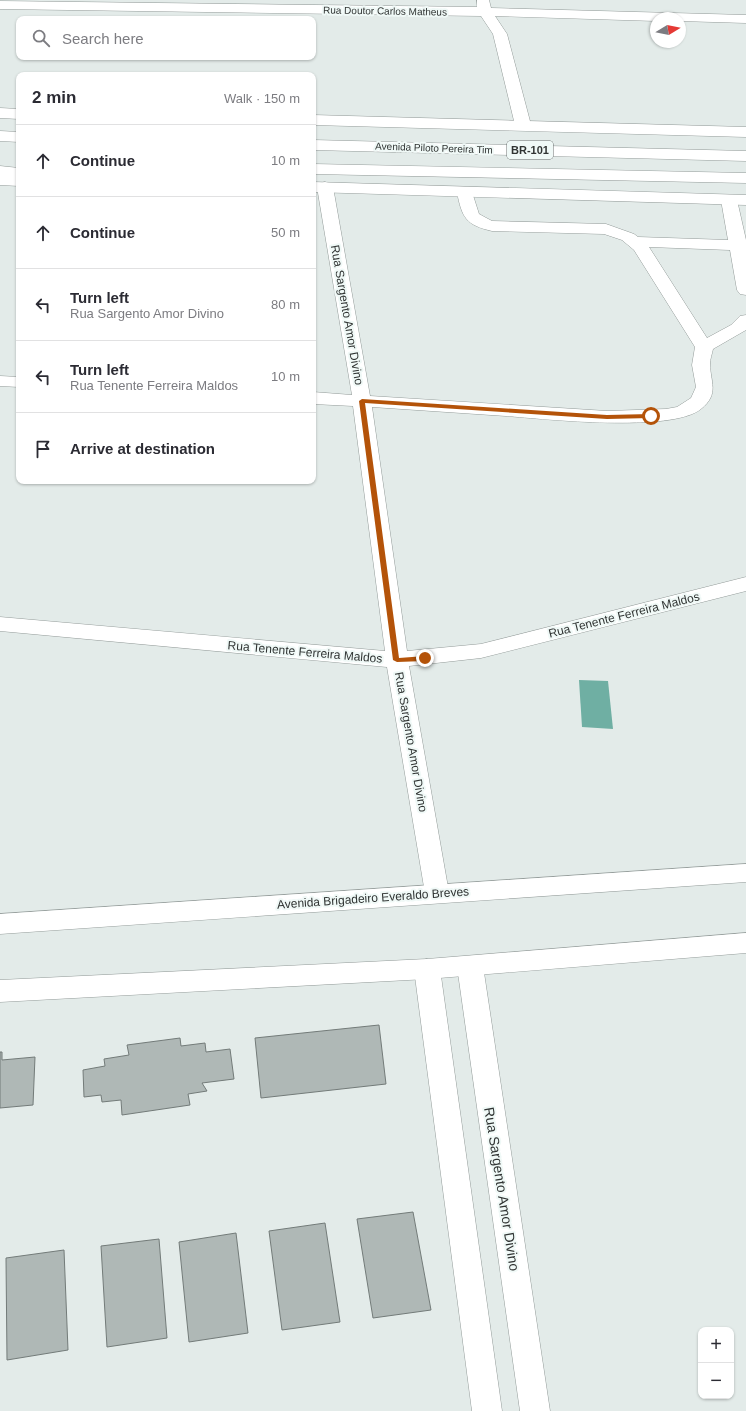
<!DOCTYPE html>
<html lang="en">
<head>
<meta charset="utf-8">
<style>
	:root { --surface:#fff; --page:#f7f7f7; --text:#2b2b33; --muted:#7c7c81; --line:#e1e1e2 }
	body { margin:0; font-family:Arial,sans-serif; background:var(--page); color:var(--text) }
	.controls { position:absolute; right:12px; bottom:12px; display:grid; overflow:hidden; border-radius:8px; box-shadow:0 1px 3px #0004 }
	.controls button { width:36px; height:36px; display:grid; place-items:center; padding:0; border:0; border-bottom:1px solid var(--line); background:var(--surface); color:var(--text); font:20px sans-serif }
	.compass { position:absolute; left:650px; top:12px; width:36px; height:36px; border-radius:50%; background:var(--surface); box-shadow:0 1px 3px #0004; rotate:80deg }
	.stop { position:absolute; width:12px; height:12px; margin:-9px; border:3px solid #b45309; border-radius:50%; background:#fff }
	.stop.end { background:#b45309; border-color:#fff; box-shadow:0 1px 4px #0008 }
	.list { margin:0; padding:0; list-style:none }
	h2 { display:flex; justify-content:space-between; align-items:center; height:52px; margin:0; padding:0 16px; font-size:17px }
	h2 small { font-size:13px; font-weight:400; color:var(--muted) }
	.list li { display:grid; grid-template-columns:26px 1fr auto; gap:12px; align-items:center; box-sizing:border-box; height:72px; padding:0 16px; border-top:1px solid var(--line) }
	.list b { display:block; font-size:15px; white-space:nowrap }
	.list p { margin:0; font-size:13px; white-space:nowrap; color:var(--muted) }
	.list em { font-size:13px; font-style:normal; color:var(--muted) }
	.icon { flex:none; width:22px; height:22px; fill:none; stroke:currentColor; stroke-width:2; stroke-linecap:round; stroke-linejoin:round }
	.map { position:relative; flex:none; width:746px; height:1411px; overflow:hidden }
	.search { position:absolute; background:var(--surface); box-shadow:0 1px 3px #0004; left:16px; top:16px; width:300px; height:44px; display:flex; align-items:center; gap:10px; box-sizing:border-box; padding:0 14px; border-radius:8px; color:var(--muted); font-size:15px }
	.panel { position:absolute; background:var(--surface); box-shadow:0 1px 3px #0004; left:16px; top:72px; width:300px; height:412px; border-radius:8px }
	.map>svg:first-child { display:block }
</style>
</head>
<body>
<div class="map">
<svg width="746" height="1411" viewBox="0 0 746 1411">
	<rect width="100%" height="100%" fill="#e3ebe9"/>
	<polygon fill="#6fafa3" points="579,680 608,681 613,729 582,727"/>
	<g fill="#afb8b6" stroke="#737b79">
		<polygon points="379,1025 386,1084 261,1098 255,1038"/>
		<polygon points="180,1038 181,1046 205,1043 206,1052 230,1049 234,1079 202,1083 207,1091 188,1094 190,1105 122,1115 121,1100 102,1102 101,1095 84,1097 83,1070 105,1066 104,1059 129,1055 127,1045"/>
		<polygon points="0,1052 2,1052 2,1060 35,1057 33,1105 0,1108"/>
		<polygon points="413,1212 431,1310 373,1318 357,1219"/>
		<polygon points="325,1223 340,1322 282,1330 269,1231"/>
		<polygon points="236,1233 248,1333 189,1342 179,1242"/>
		<polygon points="159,1239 167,1338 107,1347 101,1246"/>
		<polygon points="64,1250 68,1350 7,1360 6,1258"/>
	</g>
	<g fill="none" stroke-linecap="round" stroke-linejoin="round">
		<g stroke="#939b99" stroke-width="1">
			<g id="minor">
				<polygon points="477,0 489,0 491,8 746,15 746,23 680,21 680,18 656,18 656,21 495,16 507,34 531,125 528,128 518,128 515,125 493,34 481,16 0,9 0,1 477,7"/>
				<path d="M325 182 331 184 333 187 370 396 607 411 666 409 677 407 691 398 696 387 692 365 695 347 634 250 622 240 604 234 492 231C466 225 462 218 457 192L459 189 465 187 471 189 479 214 492 221 606 224 634 234 638 237 728 240 721 200 723 197 729 195 735 197 737 200 746 240V295L740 294 737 290 730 250 649 247 707 338 731 325 740 316 746 315V330L713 349C712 354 710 359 710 364 710 381 720 394 701 409 671 433 546 419 506 416 461 413 417 410 372 407L407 651 481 644 746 577V591L481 658 409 666 449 893 446 900 437 903 428 900 425 893 387 667 0 631V617L385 651 353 406 313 404V392L352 395 317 187 319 184Z"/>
				<polygon points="0,376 19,377 19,387 0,386"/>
				<polygon points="470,956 479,959 483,966 550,1411 520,1411 457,966 461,959"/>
				<polygon points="427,959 436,962 440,969 502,1411 472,1411 414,969 418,962"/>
			</g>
		</g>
		<g stroke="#939b99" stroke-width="1">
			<g id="major">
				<polygon points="0,108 19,109 19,119 0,118"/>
				<polygon points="313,115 746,127 746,137 313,125"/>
				<polygon points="0,175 19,176 19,186 0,185"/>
				<polygon points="313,182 746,195 746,205 313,192"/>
				<polygon points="746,864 746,882 0,934 0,914"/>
				<polygon points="746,933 746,953 427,979 0,1002 0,980 427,959"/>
			</g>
		</g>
		<g stroke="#939b99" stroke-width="1">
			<g id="highway">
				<polygon points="0,131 19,132 19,142 0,141"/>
				<polygon points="313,140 746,151 746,161 313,150"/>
				<polygon points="313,164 746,173 746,183 313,174"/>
				<polygon points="0,166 19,168 19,178 0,176"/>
			</g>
		</g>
		<use href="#minor" fill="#fff" fill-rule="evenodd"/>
		<use href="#major" fill="#fff" fill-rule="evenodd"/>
		<use href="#highway" fill="#fff" fill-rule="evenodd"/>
	</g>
	<polygon fill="#b45309" points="362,399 607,415 651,414 653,416 651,418 607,419 365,403 399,658 425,656 428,658 425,661 397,662 393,660 359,401"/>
	<g text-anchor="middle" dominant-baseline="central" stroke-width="4" stroke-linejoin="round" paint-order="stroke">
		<g font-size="10" fill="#303433" stroke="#f0f9f7">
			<text transform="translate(385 11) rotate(1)">Rua Doutor Carlos Matheus</text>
			<text transform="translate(434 148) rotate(2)">Avenida Piloto Pereira Tim</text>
		</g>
		<rect fill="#f0f9f7" stroke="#6a6f6e" stroke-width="1" x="507" y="141" width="46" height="18" rx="3"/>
		<g font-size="11" font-weight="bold" fill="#303433">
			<text x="530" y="150">BR-101</text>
		</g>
		<g font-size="12" fill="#303433" stroke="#f0f9f7">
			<text transform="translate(347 315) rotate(80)">Rua Sargento Amor Divino</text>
			<text transform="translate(624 615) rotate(-14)">Rua Tenente Ferreira Maldos</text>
			<text transform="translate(305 652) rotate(5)">Rua Tenente Ferreira Maldos</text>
			<text transform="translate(411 742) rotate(80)">Rua Sargento Amor Divino</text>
			<text transform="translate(373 898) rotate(-4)">Avenida Brigadeiro Everaldo Breves</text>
		</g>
		<g font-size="14" fill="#303433" stroke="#f0f9f7">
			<text transform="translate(502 1189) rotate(81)">Rua Sargento Amor Divino</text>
		</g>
	</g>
</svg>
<div class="controls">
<button>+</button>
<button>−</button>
</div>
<svg class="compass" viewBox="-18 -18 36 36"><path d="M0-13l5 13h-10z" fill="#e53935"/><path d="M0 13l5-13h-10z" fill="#7c7c81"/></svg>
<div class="stop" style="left:651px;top:416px"></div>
<div class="stop end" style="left:425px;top:658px"></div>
<div class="search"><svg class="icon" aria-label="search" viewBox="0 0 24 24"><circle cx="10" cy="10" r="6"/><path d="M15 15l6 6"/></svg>Search here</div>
<section class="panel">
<h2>2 min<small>Walk · 150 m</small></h2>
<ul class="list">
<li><svg class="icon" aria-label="ahead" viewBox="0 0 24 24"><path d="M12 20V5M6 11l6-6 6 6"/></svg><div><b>Continue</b></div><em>10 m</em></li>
<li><svg class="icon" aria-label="ahead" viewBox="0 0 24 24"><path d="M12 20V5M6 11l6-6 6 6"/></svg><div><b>Continue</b></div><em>50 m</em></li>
<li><svg class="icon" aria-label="left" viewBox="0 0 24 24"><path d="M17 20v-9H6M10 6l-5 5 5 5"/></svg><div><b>Turn left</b><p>Rua Sargento Amor Divino</p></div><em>80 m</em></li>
<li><svg class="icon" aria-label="left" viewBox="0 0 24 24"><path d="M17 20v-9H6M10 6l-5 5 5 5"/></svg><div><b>Turn left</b><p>Rua Tenente Ferreira Maldos</p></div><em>10 m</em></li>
<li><svg class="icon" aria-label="arrive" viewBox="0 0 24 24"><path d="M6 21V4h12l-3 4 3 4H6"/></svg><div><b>Arrive at destination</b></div></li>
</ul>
</section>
</div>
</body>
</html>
